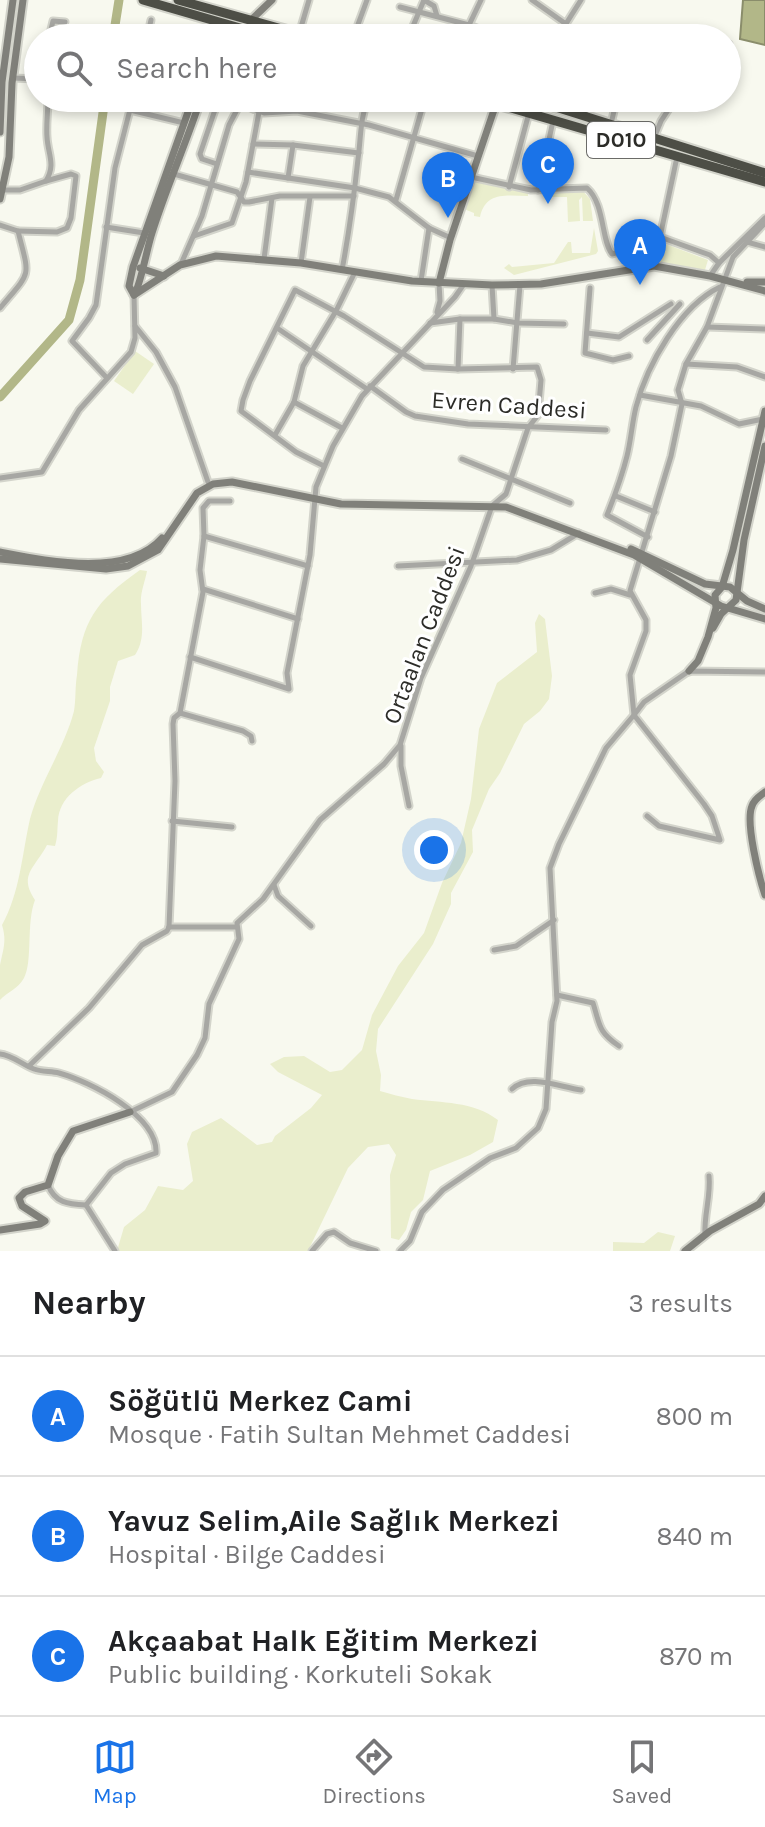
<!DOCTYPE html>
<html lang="en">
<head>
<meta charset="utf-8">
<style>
	:root { --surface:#fff; --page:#f2f2f2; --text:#202124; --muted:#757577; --line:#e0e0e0; --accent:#1a73e8 }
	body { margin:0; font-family:Karla,sans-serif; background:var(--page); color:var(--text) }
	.you { position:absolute; left:434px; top:850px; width:28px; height:28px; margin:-20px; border:6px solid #fff; border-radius:50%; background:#1a73e8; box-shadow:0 0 0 12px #1a73e833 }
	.badge { display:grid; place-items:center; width:52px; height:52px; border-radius:50%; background:var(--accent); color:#fff; font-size:26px; font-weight:700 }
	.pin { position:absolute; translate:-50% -66px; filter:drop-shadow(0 2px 4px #0008) }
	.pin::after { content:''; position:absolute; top:42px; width:28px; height:24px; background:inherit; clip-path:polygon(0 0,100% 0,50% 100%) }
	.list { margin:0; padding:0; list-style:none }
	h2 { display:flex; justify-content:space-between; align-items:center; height:104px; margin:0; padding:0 32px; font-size:34px }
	h2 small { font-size:26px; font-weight:400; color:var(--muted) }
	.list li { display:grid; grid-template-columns:52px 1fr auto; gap:24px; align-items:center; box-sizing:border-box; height:120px; padding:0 32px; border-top:2px solid var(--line) }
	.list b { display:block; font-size:30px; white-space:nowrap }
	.list p { margin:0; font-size:26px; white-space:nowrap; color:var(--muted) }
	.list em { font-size:26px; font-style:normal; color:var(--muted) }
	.icon { flex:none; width:44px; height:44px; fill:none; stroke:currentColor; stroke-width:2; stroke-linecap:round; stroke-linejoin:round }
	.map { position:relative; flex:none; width:765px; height:1251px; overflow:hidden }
	.search { position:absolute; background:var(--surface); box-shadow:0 4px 12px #0003; left:24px; right:24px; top:24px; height:88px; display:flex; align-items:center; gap:20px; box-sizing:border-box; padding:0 28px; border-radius:44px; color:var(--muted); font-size:30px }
	.sheet { height:464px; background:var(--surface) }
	nav { display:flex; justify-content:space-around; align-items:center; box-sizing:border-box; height:112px; border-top:2px solid var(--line); background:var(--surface); font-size:22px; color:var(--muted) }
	nav a { display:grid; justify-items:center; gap:4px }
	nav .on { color:var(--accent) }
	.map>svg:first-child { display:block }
</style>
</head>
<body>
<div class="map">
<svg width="765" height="1251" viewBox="0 0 765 1251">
	<rect width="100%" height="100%" fill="#f8f9ef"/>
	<g fill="#eaeecd">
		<path d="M474 182 528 193V196C506 196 486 191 480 217L474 216V213L464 209Z"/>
		<polygon points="582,190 590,199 593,221 583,221 582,197 579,200 580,221 568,222 567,197 544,197 544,192"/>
		<polygon points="594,228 598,251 596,254 514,275 504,268 509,264 512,267 554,263 568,242 571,242 572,253 590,253"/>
		<polygon points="663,243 708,260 704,273 649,263 649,257"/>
		<polygon points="135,351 154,364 133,394 114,381"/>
		<path d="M140 570 147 571C145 582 140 593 141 604 141 622 146 638 135 655L118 661 110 687V701L94 748 96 761 104 772 101 778C80 783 59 798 58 821 57 831 58 836 55 846L47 845C35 868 18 875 35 900 26 923 33 961 24 978 18 989 7 992 0 1000 0 989 0 976 0 965 3 950 7 941 2 925 20 893 22 854 30 819 40 782 64 749 74 711 76 700 75 686 77 675 81 621 96 601 140 570Z"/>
		<path d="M539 614 545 619 552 676 549 699 540 711 524 724 500 773 489 789 472 830 473 852 451 893V904L433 944 378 1029 376 1051 381 1075 380 1091C391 1094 401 1097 412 1099 442 1103 473 1101 498 1120L493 1142 470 1155 430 1171 423 1200 411 1212 406 1230 399 1240 391 1238 390 1175 396 1155 389 1144 368 1147 348 1168 308 1251H117L124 1227 145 1210 158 1186 183 1190 193 1181 187 1144 192 1132 221 1118 257 1145 272 1142 275 1136 311 1108 322 1095 278 1072 270 1064 284 1057 304 1056 330 1072 342 1070 362 1050 372 1015 398 966 424 933 442 883 461 843 471 799 479 729 497 683 537 652 535 623Z"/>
		<polygon points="658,1232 675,1236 670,1251 613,1251 613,1242 644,1243"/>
	</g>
	<polygon fill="#b2b788" stroke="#8a8d6b" stroke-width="2" points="743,0 765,0 765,45 740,39"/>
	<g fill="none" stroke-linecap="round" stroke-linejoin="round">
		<g stroke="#b2b788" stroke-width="9">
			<polyline points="113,38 119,0"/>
			<polyline points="0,397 69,320 80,280 105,98"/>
		</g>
		<g stroke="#d3d4cb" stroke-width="9">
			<g id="street">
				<polyline points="424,0 434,6 437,16"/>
				<polyline points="532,0 566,24"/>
				<polyline points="400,7 469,25 502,38"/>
				<polyline points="469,25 481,0"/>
				<polyline points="299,34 309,0"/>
				<polyline points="49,38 53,21 65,22"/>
				<polyline points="147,38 151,20"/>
				<polyline points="353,38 367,0"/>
				<polyline points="408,38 424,0"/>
				<polyline points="557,38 581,0"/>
				<polyline points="727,44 729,44"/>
				<polyline points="13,78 38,79"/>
				<polyline points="240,104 264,113 297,111 369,125 478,156"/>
				<polyline points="253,109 255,98"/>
				<polyline points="130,110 184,123"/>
				<polyline points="288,111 292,98"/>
				<polyline points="584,116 590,98"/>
				<polyline points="611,124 617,98"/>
				<polyline points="654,138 661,121 676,98"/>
				<polyline points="253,144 293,145 359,153"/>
				<polyline points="217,164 202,159 200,154 219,98"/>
				<polyline points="248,172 355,188 389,197 429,228 451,238"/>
				<polyline points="174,174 237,192 244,202 249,202 280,196 354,196"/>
				<path d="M471 177 531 190 587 188C605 204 601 240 612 254L658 241"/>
				<polyline points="288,178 293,145"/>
				<polyline points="509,187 529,113"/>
				<path d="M2 190H20L46 181C56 164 48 155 47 137 46 125 48 111 48 98"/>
				<polyline points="538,190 553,121"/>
				<polyline points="396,200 425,98"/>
				<path d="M0 225 18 231C30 279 32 270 0 308"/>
				<polyline points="106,227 144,233"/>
				<polyline points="18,231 57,232 67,228 71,218 76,176 71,174 46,181"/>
				<polyline points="194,236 232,223 246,182 259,112"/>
				<polyline points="660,237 710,255 719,263"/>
				<polyline points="747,242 765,247"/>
				<polyline points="264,259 272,198"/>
				<polyline points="301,263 310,197"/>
				<polyline points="181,264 202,216 229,125 240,104"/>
				<polyline points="641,266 660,237 677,157"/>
				<path d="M342 270C349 233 354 196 358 159 361 137 360 119 368 98"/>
				<polyline points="710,276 719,263 765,218"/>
				<polyline points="421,281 429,228"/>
				<polyline points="492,285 494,319"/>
				<polyline points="590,288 585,353 613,360 629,356"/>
				<polyline points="437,312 440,301 439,283"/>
				<polyline points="430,323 460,319 494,319 518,323 564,324"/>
				<polyline points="135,326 156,352 175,387 208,482"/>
				<polyline points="707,327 765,329"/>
				<polyline points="277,328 367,389"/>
				<polyline points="587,333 619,337 671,304"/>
				<polyline points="647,340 680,304"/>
				<polyline points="686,364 737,367 765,377"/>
				<polyline points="458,369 460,319"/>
				<polyline points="513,369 520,285"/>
				<polyline points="107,378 72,341 89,318 96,305 115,168 133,98"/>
				<polyline points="370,386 406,412 415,416 468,424 606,430"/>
				<polyline points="640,395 701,406 739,424 763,419"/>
				<polyline points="294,402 342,428"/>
				<polyline points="275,435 294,402 303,366 336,311 355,272"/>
				<polyline points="462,459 570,503"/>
				<polyline points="0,478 42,472 79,410 131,352 135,338 134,295"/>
				<polyline points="616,496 655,512"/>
				<polyline points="204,536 308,566"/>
				<path d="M648 537 607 515C615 495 622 476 627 456 631 440 632 423 636 407 647 365 680 306 720 287"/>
				<polyline points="398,566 517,560 551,550 579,533"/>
				<polyline points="203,589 298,619"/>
				<polyline points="595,593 611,589 630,595"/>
				<polyline points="190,657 289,689 287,673 310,555 316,487 333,446 362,396 455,297 464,284"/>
				<polyline points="180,713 243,731 251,736 252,741"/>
				<polyline points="401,746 401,766 409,806"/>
				<polyline points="647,816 659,826 720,840 712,816 704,804 634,715 644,702 689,671 765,672"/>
				<polyline points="172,821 232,827"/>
				<polyline points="274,885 278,896 311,926"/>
				<polyline points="169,927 175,781 173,724 174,718 180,713 203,592 200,570 204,536 203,508 209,501 230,501"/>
				<polyline points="169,927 236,927"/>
				<polyline points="494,950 516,946 554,920"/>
				<path d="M557 995 593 1003C600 1025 598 1032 619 1046"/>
				<path d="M0 1054C12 1055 23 1065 34 1069 42 1072 51 1071 59 1073 91 1082 158 1116 156 1153L125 1164 111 1173 86 1205C68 1204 55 1203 48 1185"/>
				<polyline points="29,1066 89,1008 142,945 167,931 169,927"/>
				<path d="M512 1089C529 1073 559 1087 581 1090"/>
				<polyline points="130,1112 172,1092 197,1055 205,1038 209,1004 239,939 237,923 263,899 320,820 384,764 400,745 421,678 471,566 492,506 506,494 528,428 538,415 541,380 537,367 458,369 424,367 344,316 295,290 250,381 243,400 241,411 296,452 324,466"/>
				<polyline points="86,1205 115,1251"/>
				<path d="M705 1234C704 1214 711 1196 709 1176"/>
				<polyline points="312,1251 327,1234 334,1232 350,1243 376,1251"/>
				<polyline points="400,1251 410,1241 422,1212 443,1190 490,1158 516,1148 538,1128 546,1109 552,1022 557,1001 550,868 559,844 606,748 634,715 630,675 646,631 646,620 630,591 671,456 682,404 678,390 686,364 707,327 733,257 765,223"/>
			</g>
		</g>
		<g stroke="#d3d4cb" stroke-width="11">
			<g id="secondary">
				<polyline points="251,20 272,0"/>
				<polyline points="208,38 212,27 219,22"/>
				<polyline points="223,38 237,27"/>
				<polyline points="0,132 2,82 13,0"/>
				<polyline points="0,199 9,157 12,83 23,0"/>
				<polyline points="140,268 164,276"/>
				<polyline points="747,282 765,282"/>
				<polyline points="439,283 450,240 496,104"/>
				<path d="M135 293C141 283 147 248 152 233 166 188 186 144 201 98"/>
				<polyline points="134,295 180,265 216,256 301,263 412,281 492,285 541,284 654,266 710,276 765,291"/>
				<polyline points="134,295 129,286 133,267 193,98"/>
				<polyline points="631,549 705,584 730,587 747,601 765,609"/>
				<path d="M0 552C47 561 127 578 162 538"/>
				<polyline points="0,559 106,569 128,566 158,550 197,493 213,484 232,482 341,504 506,507 634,555 721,606 765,619"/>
				<polyline points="713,628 721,614 736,600 744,540 765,446"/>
				<polyline points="689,671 698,661 708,637 716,608 715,595 722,587 733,550 765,411"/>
				<path d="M765 792C760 796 754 799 752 806 745 822 759 877 765 895"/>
				<polyline points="0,1230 40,1224 45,1221 22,1206 19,1198 25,1192 48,1185 58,1156 73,1131 130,1112"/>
				<polyline points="685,1251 710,1231 759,1204 765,1196"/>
			</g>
		</g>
		<g stroke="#d3d4cb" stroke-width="13">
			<g id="highway">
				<polyline points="143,0 274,38"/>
				<polyline points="178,0 314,38"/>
				<polyline points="477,98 765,182"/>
				<polyline points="527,98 765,173"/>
			</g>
		</g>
		<use href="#street" stroke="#a7a7a3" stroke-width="5"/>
		<use href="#secondary" stroke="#80807a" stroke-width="7"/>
		<use href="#highway" stroke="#4d4e46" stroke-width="9"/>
	</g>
	<g text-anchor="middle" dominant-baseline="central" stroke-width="6" stroke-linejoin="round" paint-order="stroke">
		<rect fill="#fff" stroke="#6b6b68" stroke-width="2" x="587" y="122" width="68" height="36" rx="6"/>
		<g font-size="22" font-weight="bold" fill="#2c2c28">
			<text x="621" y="140">D010</text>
		</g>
		<g font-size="24" fill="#2c2c28" stroke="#fff">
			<text transform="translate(509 405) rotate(4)">Evren Caddesi</text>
			<text transform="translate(424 635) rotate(-69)">Ortaalan Caddesi</text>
		</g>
	</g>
</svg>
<div class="you"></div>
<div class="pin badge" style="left:640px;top:285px">A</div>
<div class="pin badge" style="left:448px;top:218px">B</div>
<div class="pin badge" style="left:548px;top:204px">C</div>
<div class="search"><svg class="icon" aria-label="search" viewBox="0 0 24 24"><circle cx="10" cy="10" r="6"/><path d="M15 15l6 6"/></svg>Search here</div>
</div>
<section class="sheet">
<h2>Nearby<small>3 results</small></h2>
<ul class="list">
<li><span class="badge">A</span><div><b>Söğütlü Merkez Cami</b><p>Mosque · Fatih Sultan Mehmet Caddesi</p></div><em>800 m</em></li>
<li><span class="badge">B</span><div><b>Yavuz Selim,Aile Sağlık Merkezi</b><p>Hospital · Bilge Caddesi</p></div><em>840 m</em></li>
<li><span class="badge">C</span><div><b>Akçaabat Halk Eğitim Merkezi</b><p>Public building · Korkuteli Sokak</p></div><em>870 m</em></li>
</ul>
</section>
<nav>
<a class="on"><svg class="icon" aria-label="map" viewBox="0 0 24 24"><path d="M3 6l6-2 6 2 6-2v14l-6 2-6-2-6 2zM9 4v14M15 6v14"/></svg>Map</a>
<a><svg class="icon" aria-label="directions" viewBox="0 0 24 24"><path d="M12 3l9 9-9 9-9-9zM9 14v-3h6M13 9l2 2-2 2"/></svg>Directions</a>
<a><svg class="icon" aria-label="saved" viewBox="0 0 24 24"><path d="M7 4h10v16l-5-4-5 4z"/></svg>Saved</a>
</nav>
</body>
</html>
